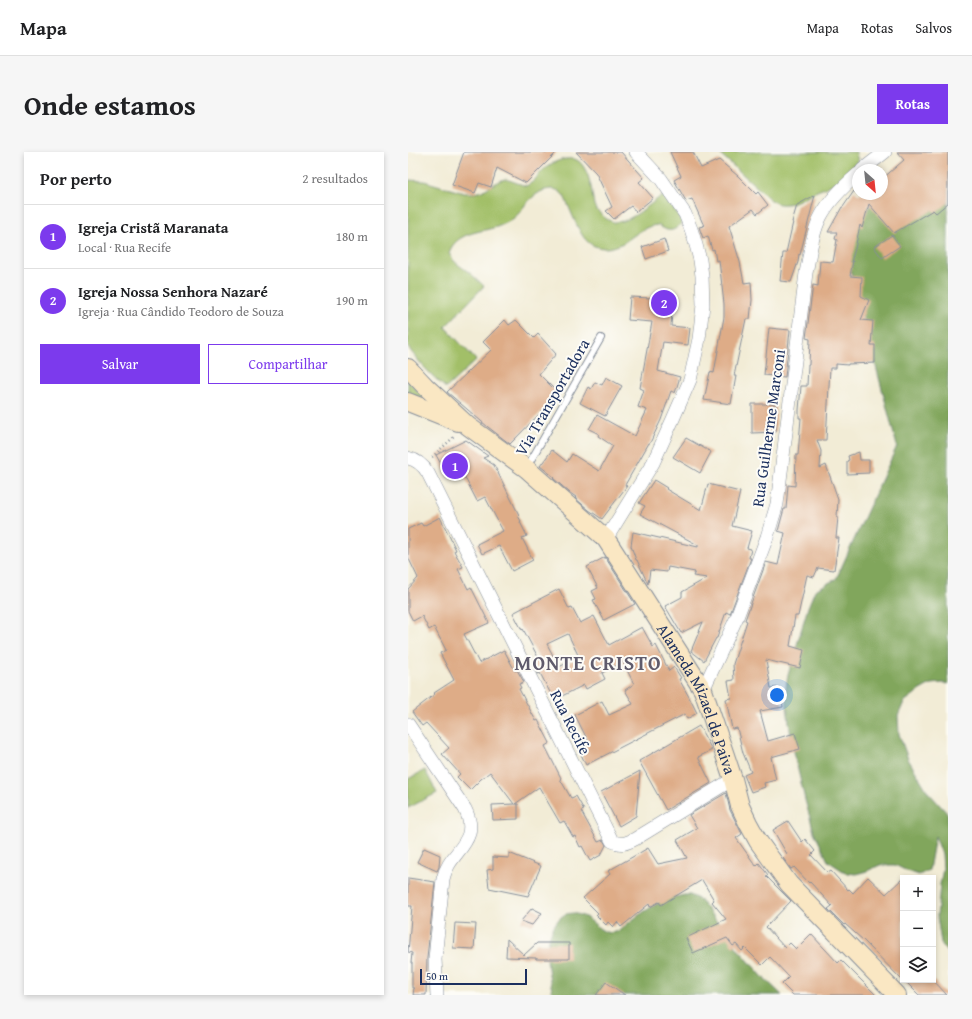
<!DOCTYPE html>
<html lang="pt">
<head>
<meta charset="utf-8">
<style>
	:root { --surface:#fff; --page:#f6f6f6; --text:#202124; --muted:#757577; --line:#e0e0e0; --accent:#7c3aed }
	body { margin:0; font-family:"Gentium Book Plus",serif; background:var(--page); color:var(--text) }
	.controls { position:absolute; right:12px; bottom:12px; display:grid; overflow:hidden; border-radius:0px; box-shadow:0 2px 6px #0003 }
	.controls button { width:36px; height:36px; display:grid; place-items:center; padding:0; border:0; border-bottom:1px solid var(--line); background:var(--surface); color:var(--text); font:20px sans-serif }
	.compass { position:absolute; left:444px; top:12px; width:36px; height:36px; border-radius:50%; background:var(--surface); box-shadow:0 2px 6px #0003; rotate:153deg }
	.scale { position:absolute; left:12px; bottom:10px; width:107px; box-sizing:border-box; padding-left:4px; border:2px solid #1b2f5e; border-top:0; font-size:11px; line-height:14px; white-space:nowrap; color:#1b2f5e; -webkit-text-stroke:3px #fdfcf7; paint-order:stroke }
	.you { position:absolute; left:369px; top:543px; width:14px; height:14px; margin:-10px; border:3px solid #fff; border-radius:50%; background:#1a73e8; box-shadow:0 0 0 6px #1a73e833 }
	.badge { display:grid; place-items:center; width:26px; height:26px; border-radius:50%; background:var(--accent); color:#fff; font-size:13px; font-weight:700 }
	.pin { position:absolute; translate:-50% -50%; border:2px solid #fff; box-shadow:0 1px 4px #0006 }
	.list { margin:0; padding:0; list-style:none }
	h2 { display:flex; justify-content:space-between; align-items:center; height:52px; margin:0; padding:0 16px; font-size:17px }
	h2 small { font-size:13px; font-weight:400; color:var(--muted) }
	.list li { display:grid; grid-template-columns:26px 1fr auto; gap:12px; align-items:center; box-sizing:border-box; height:64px; padding:0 16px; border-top:1px solid var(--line) }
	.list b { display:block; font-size:15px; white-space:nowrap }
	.list p { margin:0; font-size:13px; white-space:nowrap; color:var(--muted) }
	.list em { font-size:13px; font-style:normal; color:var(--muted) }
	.actions { display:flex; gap:8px; padding:12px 16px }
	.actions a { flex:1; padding:9px 0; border:1px solid var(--accent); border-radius:0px; text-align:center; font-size:14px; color:var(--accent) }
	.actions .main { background:var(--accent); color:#fff }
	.icon { flex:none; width:22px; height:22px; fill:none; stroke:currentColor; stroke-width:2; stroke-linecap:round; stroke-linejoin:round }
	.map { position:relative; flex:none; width:540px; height:843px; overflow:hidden; border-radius:0px }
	header { display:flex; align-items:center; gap:24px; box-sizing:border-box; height:56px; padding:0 20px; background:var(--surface); border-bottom:1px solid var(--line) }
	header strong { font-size:19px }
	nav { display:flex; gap:22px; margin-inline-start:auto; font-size:14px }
	.intro { display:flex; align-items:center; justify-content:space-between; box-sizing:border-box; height:96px; padding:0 24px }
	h1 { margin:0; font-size:28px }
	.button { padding:10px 18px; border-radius:0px; background:var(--accent); color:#fff; font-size:14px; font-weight:700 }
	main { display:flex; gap:24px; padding:0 24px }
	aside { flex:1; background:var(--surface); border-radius:0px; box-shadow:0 2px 6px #0003 }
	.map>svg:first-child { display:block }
</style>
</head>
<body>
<header>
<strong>Mapa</strong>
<nav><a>Mapa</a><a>Rotas</a><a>Salvos</a></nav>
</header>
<div class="intro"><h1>Onde estamos</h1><a class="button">Rotas</a></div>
<main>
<aside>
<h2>Por perto<small>2 resultados</small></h2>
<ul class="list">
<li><span class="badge">1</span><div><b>Igreja Cristã Maranata</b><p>Local · Rua Recife</p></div><em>180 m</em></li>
<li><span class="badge">2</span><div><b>Igreja Nossa Senhora Nazaré</b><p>Igreja · Rua Cândido Teodoro de Souza</p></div><em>190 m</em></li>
</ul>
<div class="actions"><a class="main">Salvar</a><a>Compartilhar</a></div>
</aside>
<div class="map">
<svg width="540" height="843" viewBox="0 0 540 843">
	<rect width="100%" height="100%" fill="#fdfcf7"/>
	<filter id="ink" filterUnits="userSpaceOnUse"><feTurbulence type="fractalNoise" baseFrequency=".025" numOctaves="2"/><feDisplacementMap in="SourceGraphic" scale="8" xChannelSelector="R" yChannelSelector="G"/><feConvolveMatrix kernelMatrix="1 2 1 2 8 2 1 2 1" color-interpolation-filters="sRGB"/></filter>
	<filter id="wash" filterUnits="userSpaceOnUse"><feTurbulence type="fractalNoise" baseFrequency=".012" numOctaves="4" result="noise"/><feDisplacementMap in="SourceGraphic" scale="16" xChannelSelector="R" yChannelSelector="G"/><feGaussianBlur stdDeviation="0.9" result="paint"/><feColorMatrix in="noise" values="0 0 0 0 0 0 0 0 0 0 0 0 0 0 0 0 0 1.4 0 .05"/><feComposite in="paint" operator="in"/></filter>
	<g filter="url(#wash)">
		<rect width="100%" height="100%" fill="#f2ecd6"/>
		<g fill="#a2bf67" stroke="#5e7762">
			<path d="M310 0H448L450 10C444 19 434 27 424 32 419 36 413 37 407 40 395 46 377 58 364 49Z"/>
			<path d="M157 7C161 7 165 6 169 8 178 13 183 31 184 41 185 45 185 49 186 53 187 57 191 60 194 63 198 67 204 71 210 70 223 69 241 53 252 45L255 44 260 47 274 70C266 81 260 80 250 73 235 74 227 84 215 91 210 94 203 96 197 96 191 96 185 94 180 90 171 83 162 56 156 44 150 37 146 36 137 38 130 40 122 47 117 53 114 57 111 62 107 65 104 68 100 70 96 72 79 81 49 77 41 101 46 112 53 114 62 121 67 125 71 130 76 134L37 175 68 208 38 236C24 224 11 211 0 195V28L16 29 56 41H67L74 39 93 28 98 27 118 34C128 29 128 25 134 19 141 12 148 9 157 7Z"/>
			<polygon points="0,228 17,247 0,242"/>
			<polygon points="17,618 29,641 0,656 0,627"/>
		</g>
		<g fill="#81a65c" stroke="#4e6a5d">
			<polygon points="540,0 540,532 536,531 523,532 512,538 496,550 490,564 491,582 500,607 520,640 540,662 540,801 533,791 531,778 529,764 532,732 535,717 534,702 527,684 521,718 511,723 499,719 487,713 472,713 459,719 448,722 438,721 420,709 406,680 397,648 390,618 383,586 379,555 378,535 380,523 400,455 407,438 428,427 489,294 438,101 451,68 466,49 474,42"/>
			<path d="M276 743H282L292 748 330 797 354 824 374 843H145C140 819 134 796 146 774 153 762 160 759 172 763 188 767 193 788 212 778 232 761 250 748 276 743Z"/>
		</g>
		<g id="blocks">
			<g fill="#deac87" fill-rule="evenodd">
				<polygon points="56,0 149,0 118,31 89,16 83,35 71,31 67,41 44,33"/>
				<polygon points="168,0 213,0 236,26 231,30 245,46 228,60 223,54 206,67 198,59 204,55 188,21"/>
				<polygon points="262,0 285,0 293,16 311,8 330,24 348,42 350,40 360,53 349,62 345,57 321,74 332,110 336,131 343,130 344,148 342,167 338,167 326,224 328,224 323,252 296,248 302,220 306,221 316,165 316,152 311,108 308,109 306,97 304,98 300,84 295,86 291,75 296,74 284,47 278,49 266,28 273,24"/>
				<polygon points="489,0 540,0 540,51 528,61 525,58 486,81 461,52 454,76 452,73 447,97 443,110 445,109 442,124 454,125 453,144 461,148 453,168 465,169 463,193 467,193 467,211 440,212 440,213 428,212 428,216 422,216 418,288 409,288 413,299 412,316 418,313 430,347 429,365 430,365 428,386 431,386 426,418 410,416 406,425 399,423 390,464 387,464 382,494 396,498 392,516 358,508 363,536 372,535 375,555 352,559 360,589 387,581 392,597 363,605 368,628 356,631 357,635 343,640 336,623 343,620 335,601 329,576 324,577 318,547 323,546 320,529 326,528 325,512 339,469 337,468 358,410 370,413 377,381 370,379 376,357 378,357 380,333 387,334 388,303 390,303 393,266 391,266 391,258 393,234 399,234 400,213 401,213 402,187 398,186 405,133 410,134 412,109 425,110 429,88 427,87 429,80 420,80 434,55 435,55 446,39 450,42 474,42 474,27 496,8"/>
				<polygon points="407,43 392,103 391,102 390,110 383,130 372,129 375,101 378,101 385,70 384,70 389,53"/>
				<polygon points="484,83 492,94 474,106 466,95"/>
				<polygon points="256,87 260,99 238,107 234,95"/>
				<polygon points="222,145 265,147 263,174 282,176 280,193 255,190 250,219 272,225 267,241 263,239 253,268 242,291 241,291 217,333 219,334 194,367 181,358 167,346 168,345 162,341 145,326 146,325 132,314 144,298 159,310 164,302 191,319 205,294 190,284 191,282 181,277 189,263 227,284 239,258 230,255 236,238 232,236 244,170 220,168"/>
				<polygon points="97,168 101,173 108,168 126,186 130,182 148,202 131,222 151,242 102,292 80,275 39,240 83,198 75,190"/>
				<polygon points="361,176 382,178 377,225 356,223"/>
				<polygon points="198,225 214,234 197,264 172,251 180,235 183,237 187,230 194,233"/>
				<polygon points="344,252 368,252 368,280 344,281"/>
				<polygon points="278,286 303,300 292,321 265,305"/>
				<polygon points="58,288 80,304 75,306 86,313 111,363 110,364 113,369 112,370 119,384 114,386 125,408 104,419 91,394 74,402 69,392 95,379 77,345 69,349 53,318 40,325 28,303"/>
				<polygon points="451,300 452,308 461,308 461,321 439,322 439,309 441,308 440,304"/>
				<polygon points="246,328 259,336 258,337 293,358 300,332 332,340 324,374 344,379 339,396 343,397 341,406 343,406 322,462 318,460 309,486 308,486 296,509 283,499 295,470 273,481 257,454 274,445 274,440 299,426 285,424 287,420 260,415 259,420 242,418 240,432 229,408 228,408 223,394 225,380 290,395 290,393 232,362 237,354 231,351"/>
				<polygon points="32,365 48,398 46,399 55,415 50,417 60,437 63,435 81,471 56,482 71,511 96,498 107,519 109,518 116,530 111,532 113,536 111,537 128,569 130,568 142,591 137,594 153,626 152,627 163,646 168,644 176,658 173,659 190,690 195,688 198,693 193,703 182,709 174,694 172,695 167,684 165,685 156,669 152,671 131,635 107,652 110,652 110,667 85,668 84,653 106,652 82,620 73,627 62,638 49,625 52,622 34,602 41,596 18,571 14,574 4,560 27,542 26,541 46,528 32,501 38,498 26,475 21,478 14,464 5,469 0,459 0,437 10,426 0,405 0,377 13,371 15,374"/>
				<polygon points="197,405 227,452 196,468 185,448 188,447 184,439 190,436 179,415"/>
				<path d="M151 437 161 457 164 456 172 471 186 464 201 493 234 475 245 495 248 493 261 519 266 515 273 526 271 527 281 545 289 561 279 567 277 562 178 613 170 596 181 591 167 563 194 549 201 563 225 552 217 538 226 532 215 510 194 521 197 527 178 537 176 533 146 548 132 521 130 522 124 510 131 507 115 477 114 478 105 461ZM160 482 171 505 151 515 139 492Z"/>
				<polygon points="291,574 304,598 290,605 303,631 258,658 231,609"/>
				<polygon points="232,619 228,664 211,674 193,640"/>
				<polygon points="318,641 322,658 334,682 328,686 348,714 351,711 360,723 358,724 383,749 358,775 377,796 382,791 388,797 403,782 430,811 433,808 468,843 385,843 374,832 381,825 362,805 354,813 337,796 334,799 328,792 325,794 319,786 285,801 278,786 318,767 304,750 306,748 294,728 253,753 251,750 242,755 241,752 213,775 209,770 205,775 200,770 198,773 188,763 190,761 175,746 202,722 200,719 240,696 250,712 279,706 269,688 289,676 281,663"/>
				<polygon points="380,669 394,690 397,687 407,699 403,703 420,721 423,719 440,738 441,737 445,741 460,725 478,742 495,726 495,829 456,789 437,772 436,773 420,757 424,754 402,730 401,731 386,715 383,717 375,706 379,702 365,678"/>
				<polygon points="16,696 32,703 31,715 29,719 9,710"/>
				<polygon points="101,701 133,714 120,744 81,736 79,718 85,717 85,705 101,706"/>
				<polygon points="0,726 27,730 19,806 18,843 5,843 6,836 4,836 4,811 3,811 4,801 0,800 4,754 0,754"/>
				<polygon points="124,756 134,761 124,773 113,769"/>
				<polygon points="47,771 68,772 66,797 45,796"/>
				<polygon points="99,787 116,803 129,791 161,791 161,807 128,807 128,806 98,805"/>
				<polygon points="496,828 525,828 539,843 511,843"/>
				<polygon points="198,830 217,843 188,843"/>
			</g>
		</g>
	</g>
	<g filter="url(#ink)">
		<use href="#blocks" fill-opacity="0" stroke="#868e9a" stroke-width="1"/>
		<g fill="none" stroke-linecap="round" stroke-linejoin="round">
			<g stroke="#868e9a" stroke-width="8">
				<polyline id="lane" points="119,315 193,186"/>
			</g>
			<g stroke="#868e9a" stroke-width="14">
				<g id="street">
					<polyline points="454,18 477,0"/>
					<path d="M0 306C9 308 15 313 20 321L204 689C213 694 219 691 227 687L325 627"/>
					<polyline points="198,387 245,311 265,267 282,228 291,187 295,153 294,124 292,108 288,93 283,77 277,62 253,27 228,0"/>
					<path d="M295 538 329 465 359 385 369 352 398 121C402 102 404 81 413 64 422 47 436 34 450 22"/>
					<path d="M0 572 57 657C74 691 41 698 35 727L27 807 29 843"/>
				</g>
			</g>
			<g stroke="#868e9a" stroke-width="20">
				<g id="secondary">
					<path id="s1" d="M0 216 17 234 60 274 119 317 198 387 295 538 325 627 332 654 340 671 350 689 381 732 489 843"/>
					<polyline points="0,250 50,270"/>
				</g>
			</g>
			<polyline stroke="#868e9a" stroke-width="2.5" stroke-dasharray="1 3" stroke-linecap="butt" points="24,305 47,284"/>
			<use href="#lane" stroke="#fff" stroke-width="6"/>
			<use href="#street" stroke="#fff" stroke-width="13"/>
			<use href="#secondary" stroke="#fae7c3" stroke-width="18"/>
		</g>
	</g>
	<g text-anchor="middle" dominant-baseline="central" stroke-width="4" stroke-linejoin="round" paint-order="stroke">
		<g font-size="16" fill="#1b2f5e" stroke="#fdfcf7">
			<text transform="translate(144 245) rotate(-60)">Via Transportadora</text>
			<text transform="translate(360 276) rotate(-82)">Rua Guilherme Marconi</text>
			<text stroke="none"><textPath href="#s1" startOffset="447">Alameda Mizael de Paiva</textPath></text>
			<text transform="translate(163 570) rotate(63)">Rua Recife</text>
		</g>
		<g font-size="20" font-weight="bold" letter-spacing="1" fill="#5f5b6c" stroke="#fdfcf7">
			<text x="180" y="510">MONTE CRISTO</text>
		</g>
	</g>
</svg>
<div class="controls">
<button>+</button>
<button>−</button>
<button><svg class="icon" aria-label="layers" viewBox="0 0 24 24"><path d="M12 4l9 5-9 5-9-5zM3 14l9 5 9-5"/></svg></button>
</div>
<svg class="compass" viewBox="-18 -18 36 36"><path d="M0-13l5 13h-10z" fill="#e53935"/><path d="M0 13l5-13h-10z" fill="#757577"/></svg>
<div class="scale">50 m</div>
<div class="you"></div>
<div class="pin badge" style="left:47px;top:314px">1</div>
<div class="pin badge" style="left:256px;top:151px">2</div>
</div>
</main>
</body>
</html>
